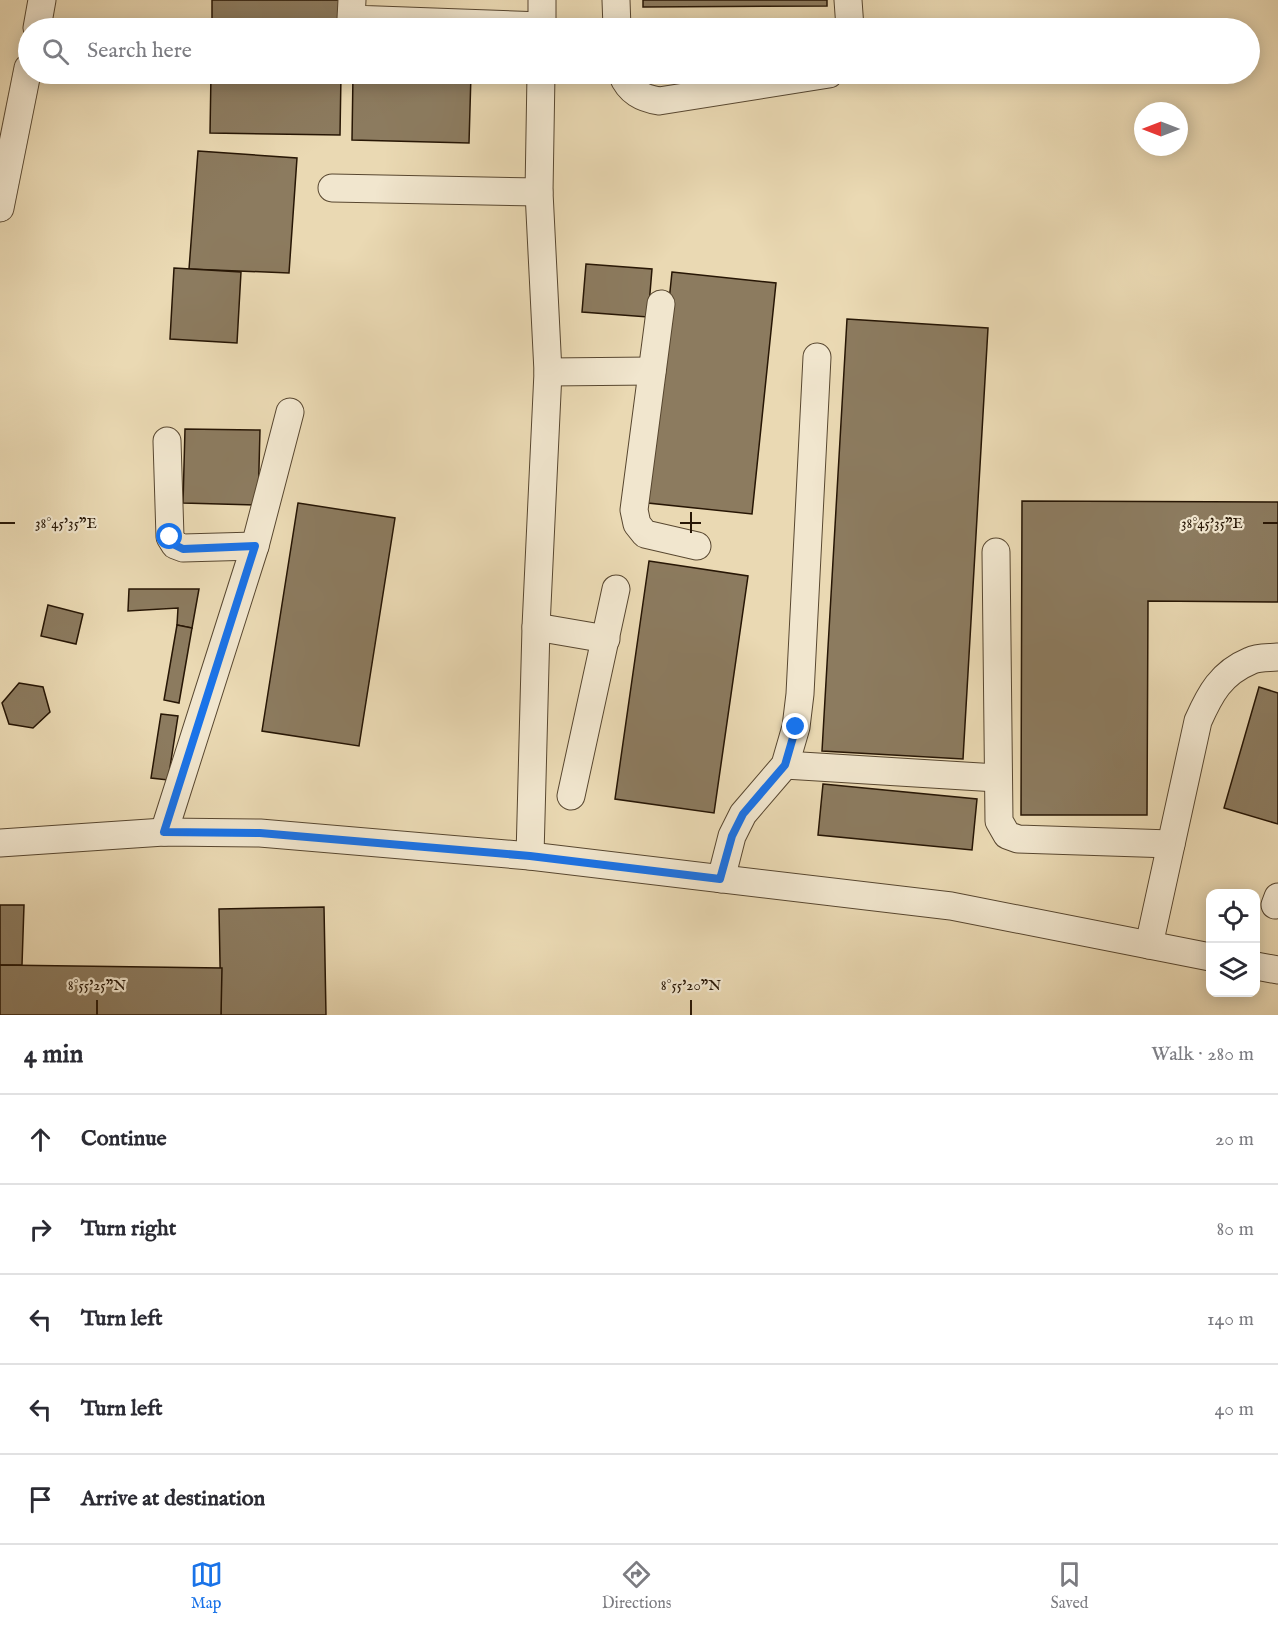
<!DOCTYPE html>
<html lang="en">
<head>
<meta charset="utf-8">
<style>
	:root { --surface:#fff; --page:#f2f2f3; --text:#2b2b33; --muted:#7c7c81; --line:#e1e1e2; --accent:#1a73e8 }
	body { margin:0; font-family:"IM FELL English",serif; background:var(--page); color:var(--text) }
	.controls { position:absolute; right:18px; bottom:18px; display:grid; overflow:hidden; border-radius:12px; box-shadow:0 3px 15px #0003 }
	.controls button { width:54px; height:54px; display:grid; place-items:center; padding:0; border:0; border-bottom:2px solid var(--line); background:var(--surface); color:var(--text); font:30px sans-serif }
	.compass { position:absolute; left:1134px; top:102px; width:54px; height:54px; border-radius:50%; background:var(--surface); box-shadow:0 3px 15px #0003; rotate:270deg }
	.stop { position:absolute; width:18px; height:18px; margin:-14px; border:4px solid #1a73e8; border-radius:50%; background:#fff }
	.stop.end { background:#1a73e8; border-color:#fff; box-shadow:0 2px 6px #0008 }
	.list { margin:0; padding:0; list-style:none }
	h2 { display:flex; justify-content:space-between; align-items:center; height:78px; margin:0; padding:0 24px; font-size:26px }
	h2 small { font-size:20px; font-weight:400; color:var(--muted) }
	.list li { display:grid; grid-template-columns:39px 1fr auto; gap:18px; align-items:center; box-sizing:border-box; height:90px; padding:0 24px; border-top:2px solid var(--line) }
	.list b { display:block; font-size:22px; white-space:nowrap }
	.list em { font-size:20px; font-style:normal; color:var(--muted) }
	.icon { flex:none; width:33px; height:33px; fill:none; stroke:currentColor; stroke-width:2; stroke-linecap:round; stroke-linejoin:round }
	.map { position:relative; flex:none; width:1278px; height:1015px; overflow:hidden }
	.search { position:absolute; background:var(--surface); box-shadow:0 3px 15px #0003; left:18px; right:18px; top:18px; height:66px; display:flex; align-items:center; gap:15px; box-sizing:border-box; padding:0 21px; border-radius:33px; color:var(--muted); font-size:22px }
	.sheet { height:528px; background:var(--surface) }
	nav { display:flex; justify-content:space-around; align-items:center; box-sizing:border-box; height:84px; border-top:2px solid var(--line); background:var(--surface); font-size:16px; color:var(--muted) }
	nav a { display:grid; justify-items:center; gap:3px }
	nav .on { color:var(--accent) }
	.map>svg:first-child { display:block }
</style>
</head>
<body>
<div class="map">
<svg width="1278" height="1015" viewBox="0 0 1278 1015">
	<rect width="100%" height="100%" fill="#ead9b3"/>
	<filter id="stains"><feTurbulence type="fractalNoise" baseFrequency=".00333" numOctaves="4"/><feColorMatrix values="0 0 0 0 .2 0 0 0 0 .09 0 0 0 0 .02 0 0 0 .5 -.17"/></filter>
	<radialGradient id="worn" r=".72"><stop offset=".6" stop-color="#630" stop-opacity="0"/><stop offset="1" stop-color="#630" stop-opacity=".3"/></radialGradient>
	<g fill="#8c7b5f" stroke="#271605" stroke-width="1.5">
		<rect x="212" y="0" width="130" height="28"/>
		<polygon points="643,0 827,0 827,6 643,7"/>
		<polygon points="211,74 341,74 340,135 210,133"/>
		<polygon points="353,74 471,74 469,143 352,140"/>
		<polygon points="198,151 297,158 289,273 189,269"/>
		<polygon points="586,264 652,269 648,317 582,312"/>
		<polygon points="174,268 241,272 237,343 170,339"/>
		<polygon points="672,272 776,283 752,514 648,503"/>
		<polygon points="847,319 988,328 963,759 822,751"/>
		<polygon points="185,429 260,430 258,505 183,503"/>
		<polygon points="1022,501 1278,502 1278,602 1148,601 1147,815 1021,815"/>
		<polygon points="298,503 395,518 359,746 262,731"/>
		<polygon points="649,561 748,576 714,813 615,799"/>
		<polygon points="129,589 199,589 192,628 177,625 178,608 128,611"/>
		<polygon points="48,605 83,614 76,644 41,636"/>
		<polygon points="177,625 192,628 179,703 164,700"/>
		<polygon points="19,683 43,687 50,712 33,728 9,724 2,703"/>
		<polygon points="1259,687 1278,693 1278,824 1224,808"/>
		<polygon points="161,714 178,716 168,780 151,778"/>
		<polygon points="823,784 977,799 972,850 818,835"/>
		<polygon points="0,905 24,905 22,965 0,965"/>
		<polygon points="324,907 326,1015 221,1015 219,909"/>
		<polygon points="0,965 222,968 221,1015 0,1015"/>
	</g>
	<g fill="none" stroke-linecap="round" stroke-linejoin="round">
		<g stroke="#584730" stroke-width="29">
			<g id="minor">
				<polyline points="352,0 351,19 542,26"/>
				<polyline points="616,0 617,28"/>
				<polyline points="848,0 850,28"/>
				<polyline points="37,28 42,0"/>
				<polyline points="542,28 542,0"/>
				<path d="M622 74C629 92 642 98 659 101L829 74"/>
				<polyline points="332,188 539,192"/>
				<polyline points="0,208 28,68"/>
				<polyline points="661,304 634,510 637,524 645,534 697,546"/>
				<polyline points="548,372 652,371"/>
				<polyline points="167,441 170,537 175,545 183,548 255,546"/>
				<polyline points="996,552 999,821 1007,835 1018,839 1171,844"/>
				<polyline points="536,627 606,639"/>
				<polyline points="785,765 997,778"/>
				<polyline points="571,796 616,589"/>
				<polyline points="164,832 255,546 290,412"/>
				<polyline points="0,843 164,832 260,833 530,856 951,906 1210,957"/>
				<polyline points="530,856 536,627 548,372 539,192 541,74"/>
				<polyline points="721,879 732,836 743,814 785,765 796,727 800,694 817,357"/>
				<polyline points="1275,905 1278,897"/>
				<path d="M1149 945 1198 721C1210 694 1221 673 1250 661 1258 657 1269 658 1278 657"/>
				<polyline points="1256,966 1278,970"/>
			</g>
		</g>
		<use href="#minor" stroke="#f1e6ce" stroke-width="27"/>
	</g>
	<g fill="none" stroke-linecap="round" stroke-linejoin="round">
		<polyline stroke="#1a73e8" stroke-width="8" points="170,537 175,545 183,549 255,546 164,832 260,833 530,856 720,879 732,836 743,814 785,765 796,727"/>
	</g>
	<path fill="none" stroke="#271605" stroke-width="2" d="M691 512V533M0 523H15M680 523H701M1263 523H1278M97 1000V1015M691 1000V1015"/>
	<g font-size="15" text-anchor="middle" fill="#271605" stroke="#f1e6ce" stroke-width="4.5" stroke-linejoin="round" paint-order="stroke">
		<text x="1212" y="528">38°45'35"E</text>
		<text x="66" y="528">38°45'35"E</text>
		<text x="97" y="990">8°55'25"N</text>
		<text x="691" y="990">8°55'20"N</text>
	</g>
	<rect width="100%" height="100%" filter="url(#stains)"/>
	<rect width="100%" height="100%" fill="url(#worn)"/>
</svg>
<div class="controls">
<button><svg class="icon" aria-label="locate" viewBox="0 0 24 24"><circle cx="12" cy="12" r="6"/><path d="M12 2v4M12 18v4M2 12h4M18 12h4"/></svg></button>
<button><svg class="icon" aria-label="layers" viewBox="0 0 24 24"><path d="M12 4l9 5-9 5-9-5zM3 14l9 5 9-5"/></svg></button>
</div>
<svg class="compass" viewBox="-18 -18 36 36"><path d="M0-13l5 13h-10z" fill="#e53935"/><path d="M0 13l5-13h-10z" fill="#7c7c81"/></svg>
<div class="stop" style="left:170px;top:537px"></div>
<div class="stop end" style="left:796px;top:727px"></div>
<div class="search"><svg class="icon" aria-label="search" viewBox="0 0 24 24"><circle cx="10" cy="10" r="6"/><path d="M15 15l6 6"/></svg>Search here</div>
</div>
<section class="sheet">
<h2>4 min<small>Walk · 280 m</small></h2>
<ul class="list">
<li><svg class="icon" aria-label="ahead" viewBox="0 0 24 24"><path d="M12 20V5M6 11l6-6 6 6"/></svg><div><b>Continue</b></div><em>20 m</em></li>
<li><svg class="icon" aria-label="right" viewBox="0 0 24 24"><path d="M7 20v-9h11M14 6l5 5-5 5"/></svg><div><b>Turn right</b></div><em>80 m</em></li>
<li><svg class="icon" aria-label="left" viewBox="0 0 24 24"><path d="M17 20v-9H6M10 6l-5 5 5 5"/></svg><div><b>Turn left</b></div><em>140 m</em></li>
<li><svg class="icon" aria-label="left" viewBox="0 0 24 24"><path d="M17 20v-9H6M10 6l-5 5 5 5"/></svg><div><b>Turn left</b></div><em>40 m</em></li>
<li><svg class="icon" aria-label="arrive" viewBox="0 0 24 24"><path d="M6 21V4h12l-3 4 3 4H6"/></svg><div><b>Arrive at destination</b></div></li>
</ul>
</section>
<nav>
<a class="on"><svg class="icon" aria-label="map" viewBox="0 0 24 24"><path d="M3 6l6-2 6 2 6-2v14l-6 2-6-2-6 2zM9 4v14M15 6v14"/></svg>Map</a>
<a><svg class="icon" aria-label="directions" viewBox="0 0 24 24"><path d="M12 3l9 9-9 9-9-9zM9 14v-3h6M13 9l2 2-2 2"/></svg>Directions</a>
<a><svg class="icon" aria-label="saved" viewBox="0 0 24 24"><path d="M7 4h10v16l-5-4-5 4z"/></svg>Saved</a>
</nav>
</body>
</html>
